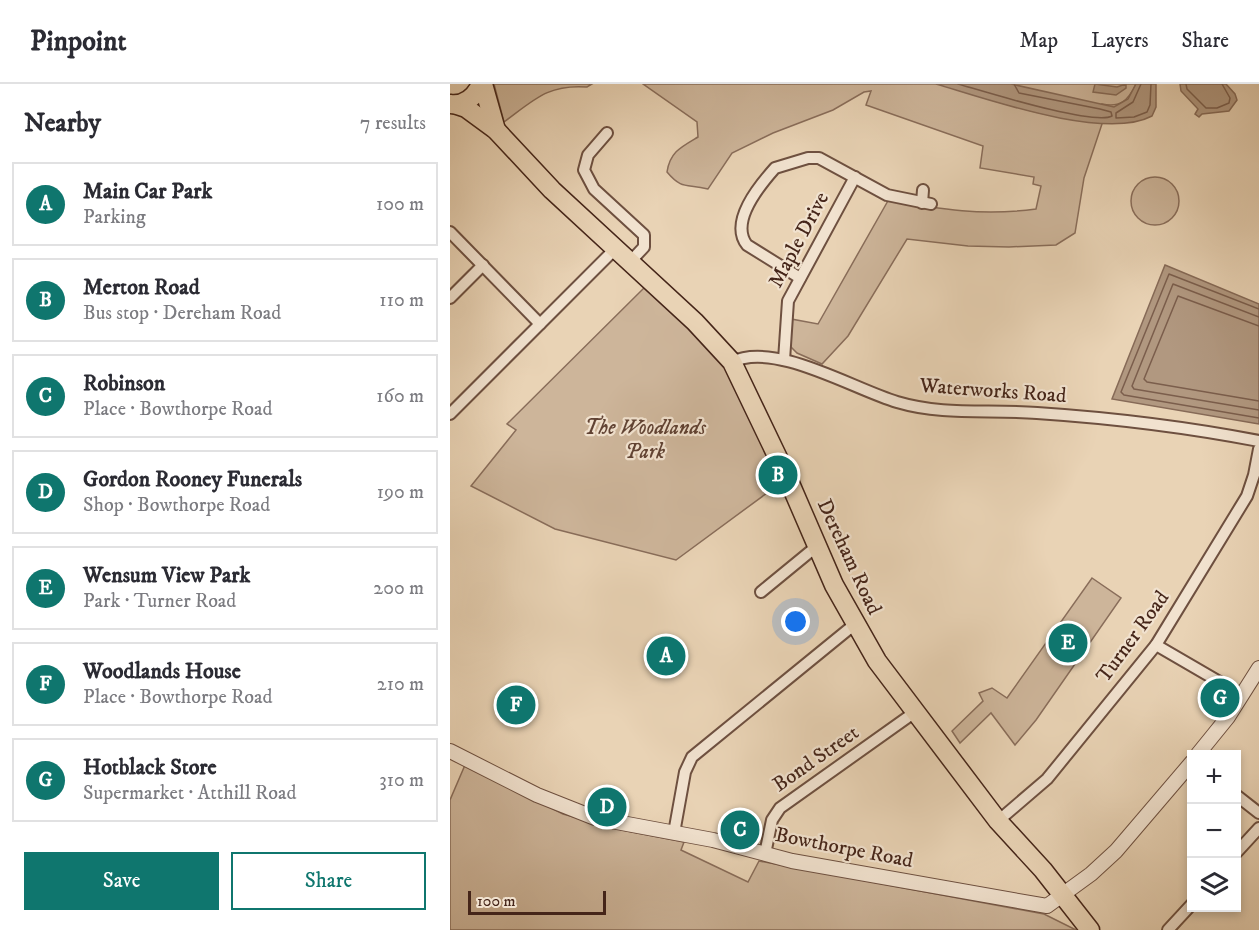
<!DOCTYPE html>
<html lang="en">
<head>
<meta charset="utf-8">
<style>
	:root { --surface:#fff; --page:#f2f2f3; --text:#2b2b33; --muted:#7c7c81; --line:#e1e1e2; --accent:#0f766e }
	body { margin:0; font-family:"IM FELL DW Pica",serif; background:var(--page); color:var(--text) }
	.controls { position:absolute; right:18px; bottom:18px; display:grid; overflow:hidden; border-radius:0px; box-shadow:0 3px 9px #0003 }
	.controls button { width:54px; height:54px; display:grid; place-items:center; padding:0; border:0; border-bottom:2px solid var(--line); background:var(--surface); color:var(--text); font:30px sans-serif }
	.scale { position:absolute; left:18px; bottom:15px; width:138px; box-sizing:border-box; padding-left:6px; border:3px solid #452519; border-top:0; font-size:16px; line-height:21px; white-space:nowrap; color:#452519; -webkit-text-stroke:4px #f1e2cf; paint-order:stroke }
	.you { position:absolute; left:346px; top:538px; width:21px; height:21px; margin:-15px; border:4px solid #fff; border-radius:50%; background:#1a73e8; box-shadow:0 0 0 9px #1a73e833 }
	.badge { display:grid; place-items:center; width:39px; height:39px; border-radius:50%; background:var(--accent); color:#fff; font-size:20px; font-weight:700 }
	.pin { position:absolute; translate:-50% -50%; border:3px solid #fff; box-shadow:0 2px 6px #0006 }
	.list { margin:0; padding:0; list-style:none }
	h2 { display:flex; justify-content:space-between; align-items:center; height:78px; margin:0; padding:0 24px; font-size:26px }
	h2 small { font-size:20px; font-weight:400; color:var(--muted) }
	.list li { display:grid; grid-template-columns:39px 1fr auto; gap:18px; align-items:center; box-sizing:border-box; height:84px; margin:0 12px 12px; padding:0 12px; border:2px solid var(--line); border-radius:0px }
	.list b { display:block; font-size:22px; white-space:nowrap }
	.list p { margin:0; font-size:20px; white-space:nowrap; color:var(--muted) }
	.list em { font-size:20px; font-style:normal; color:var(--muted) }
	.actions { display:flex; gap:12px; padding:18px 24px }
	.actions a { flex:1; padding:14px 0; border:2px solid var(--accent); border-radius:0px; text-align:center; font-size:21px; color:var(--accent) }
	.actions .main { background:var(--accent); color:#fff }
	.icon { flex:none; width:33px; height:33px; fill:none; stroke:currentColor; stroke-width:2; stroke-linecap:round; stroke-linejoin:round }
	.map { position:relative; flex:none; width:809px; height:846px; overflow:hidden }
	header { display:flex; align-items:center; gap:36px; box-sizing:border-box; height:84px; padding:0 30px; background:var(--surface); border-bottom:2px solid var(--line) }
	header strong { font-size:28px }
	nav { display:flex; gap:33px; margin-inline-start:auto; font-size:21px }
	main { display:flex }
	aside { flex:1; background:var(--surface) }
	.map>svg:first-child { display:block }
</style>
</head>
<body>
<header>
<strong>Pinpoint</strong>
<nav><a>Map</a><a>Layers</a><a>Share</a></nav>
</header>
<main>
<aside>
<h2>Nearby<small>7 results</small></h2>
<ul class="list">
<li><span class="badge">A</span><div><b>Main Car Park</b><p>Parking</p></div><em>100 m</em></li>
<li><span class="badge">B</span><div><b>Merton Road</b><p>Bus stop · Dereham Road</p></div><em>110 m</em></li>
<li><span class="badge">C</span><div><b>Robinson</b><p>Place · Bowthorpe Road</p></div><em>160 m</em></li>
<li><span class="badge">D</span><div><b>Gordon Rooney Funerals</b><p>Shop · Bowthorpe Road</p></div><em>190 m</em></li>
<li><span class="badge">E</span><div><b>Wensum View Park</b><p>Park · Turner Road</p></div><em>200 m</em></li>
<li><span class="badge">F</span><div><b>Woodlands House</b><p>Place · Bowthorpe Road</p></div><em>210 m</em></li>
<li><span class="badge">G</span><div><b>Hotblack Store</b><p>Supermarket · Atthill Road</p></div><em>310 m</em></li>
</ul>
<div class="actions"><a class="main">Save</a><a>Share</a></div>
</aside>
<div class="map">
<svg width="809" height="846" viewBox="0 0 809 846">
	<rect width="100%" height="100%" fill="#e9d3b5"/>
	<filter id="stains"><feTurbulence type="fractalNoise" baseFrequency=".00333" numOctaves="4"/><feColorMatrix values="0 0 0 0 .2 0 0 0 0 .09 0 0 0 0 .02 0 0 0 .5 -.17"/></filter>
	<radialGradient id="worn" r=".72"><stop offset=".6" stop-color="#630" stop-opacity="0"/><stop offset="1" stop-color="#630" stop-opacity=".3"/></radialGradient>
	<g fill="#cdb59a" stroke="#896d5a" stroke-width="1.5">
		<path d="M44 0H142L137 3C98 0 84 16 54 38Z"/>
		<path d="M193 0H686C678 17 670 24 652 20V40L634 94 625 149 606 161 559 163 518 162 457 155 398 252 372 280 347 269 339 261 341 235 368 240 439 115C491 126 533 132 586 125L591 102 583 100 584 93 530 84 533 62 416 21 421 7 414 8 383 26 323 49 282 69 258 105C237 99 233 107 217 88 220 68 231 63 248 53L247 38Z"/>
		<circle cx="705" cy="117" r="24"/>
		<polygon points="198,200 271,277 289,302 336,395 226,476 105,445 21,402 66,346 57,340"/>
		<polygon points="642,494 671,514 586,636 565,661 541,629 510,659 502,647 533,617 529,609 542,604 557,614"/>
		<polygon points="15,681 113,730 172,746 234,758 231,766 298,798 309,777 594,830 626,846 0,846 0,716"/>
	</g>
	<g fill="#b19880" stroke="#866a57" stroke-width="1.5">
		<path d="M486 0H561L664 23 678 15 686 0H706V23L702 32C655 57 537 15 486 0Z"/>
		<polygon points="645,0 667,3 676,0 676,4 666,11 643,8"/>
		<polygon points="730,0 776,0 785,10 787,16 779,27 752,30 749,33 745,30 748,25 731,7"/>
		<polygon points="715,181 809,220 809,340 662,315"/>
	</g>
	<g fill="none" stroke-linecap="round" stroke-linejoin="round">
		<g stroke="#7b5e4c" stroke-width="1.5">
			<path d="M508 0C533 7 644 42 662 32L661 28 650 25 569 9 564 0"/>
			<polyline points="691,0 683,18 666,29 666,34 684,33 697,28 700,21 701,0"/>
			<polyline points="736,0 737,5 756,24 767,24 779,19 780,14 772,0"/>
			<polyline points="809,225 719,190 671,308 674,311 809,334"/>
			<polyline points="809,233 723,200 682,302 684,305 809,326"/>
			<polyline points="809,242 728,212 694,295 697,298 809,317"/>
		</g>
		<g stroke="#6e5040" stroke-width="14">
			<g id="minor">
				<polyline points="157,49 138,71 134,86 144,105 194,151 194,163 179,179"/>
				<polyline points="472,119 473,106"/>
				<polyline points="0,148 90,240"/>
				<path d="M350 194 297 161C279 138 309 102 325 84L358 74H369L437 111 481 120"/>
				<polyline points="0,214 33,181"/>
				<polyline points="334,276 338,217 405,93"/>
				<path d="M282 278C325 257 403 305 447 318 494 332 539 325 587 329 662 334 736 343 809 357"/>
				<polyline points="0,330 164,166"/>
				<polyline points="311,508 367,462"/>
				<polyline points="706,561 792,611"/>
				<polyline points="786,711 809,729"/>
				<polyline points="548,737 597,695 706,561 797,412 804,391 809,365"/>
				<polyline points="224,749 235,688 242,673 405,540"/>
				<polyline points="786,769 809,744"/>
				<polyline points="315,770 322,736 330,724 465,628"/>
				<polyline points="718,846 742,820"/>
			</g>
		</g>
		<g stroke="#6e5040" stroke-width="16">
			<g id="tertiary">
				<polyline points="0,667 87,711 145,734 263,756 342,777 597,822 641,790 666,767 742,678"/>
				<polyline points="748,670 778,633 809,584"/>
			</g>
		</g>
		<g stroke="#452519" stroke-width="21">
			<g id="primary">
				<polyline points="33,0 46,46"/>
				<polyline points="7,21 16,24 46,46 102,106 245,238 282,278 339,397 384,501 427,577 548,737 593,786 640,846"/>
			</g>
		</g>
		<g stroke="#452519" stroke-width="21">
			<path id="trunk" d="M0 20C15 22 25 13 31 0"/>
		</g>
		<use href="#minor" stroke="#f1e2cf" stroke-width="10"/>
		<use href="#tertiary" stroke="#f1e2cf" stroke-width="14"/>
		<use href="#primary" stroke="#e9d3b5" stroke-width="18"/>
		<use href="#trunk" stroke="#e9d3b5" stroke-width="18"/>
	</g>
	<g text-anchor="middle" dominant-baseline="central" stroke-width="4.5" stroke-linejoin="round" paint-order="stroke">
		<g font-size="21" fill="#452519" stroke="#f1e2cf">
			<text transform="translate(349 156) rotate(-62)">Maple Drive</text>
			<text transform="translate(543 307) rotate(4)">Waterworks Road</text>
			<text transform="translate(399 473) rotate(65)">Dereham Road</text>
			<text transform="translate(683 553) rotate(-54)">Turner Road</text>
			<text transform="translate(366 675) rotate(-35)">Bond Street</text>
			<text transform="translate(394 764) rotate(11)">Bowthorpe Road</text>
		</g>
		<g font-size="21" font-style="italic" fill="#604233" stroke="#f1e2cf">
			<text x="195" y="344">The Woodlands<tspan x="195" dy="24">Park</tspan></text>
		</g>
	</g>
	<rect width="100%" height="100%" filter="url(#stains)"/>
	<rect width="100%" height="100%" fill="url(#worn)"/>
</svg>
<div class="controls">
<button>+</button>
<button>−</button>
<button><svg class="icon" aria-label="layers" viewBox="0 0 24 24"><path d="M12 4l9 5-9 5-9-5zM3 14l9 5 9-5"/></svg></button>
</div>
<div class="scale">100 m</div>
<div class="you"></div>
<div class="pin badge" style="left:216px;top:572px">A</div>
<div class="pin badge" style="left:328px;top:391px">B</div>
<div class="pin badge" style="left:290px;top:746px">C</div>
<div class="pin badge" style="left:157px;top:723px">D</div>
<div class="pin badge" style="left:618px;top:559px">E</div>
<div class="pin badge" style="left:66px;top:621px">F</div>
<div class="pin badge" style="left:770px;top:614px">G</div>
</div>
</main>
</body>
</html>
